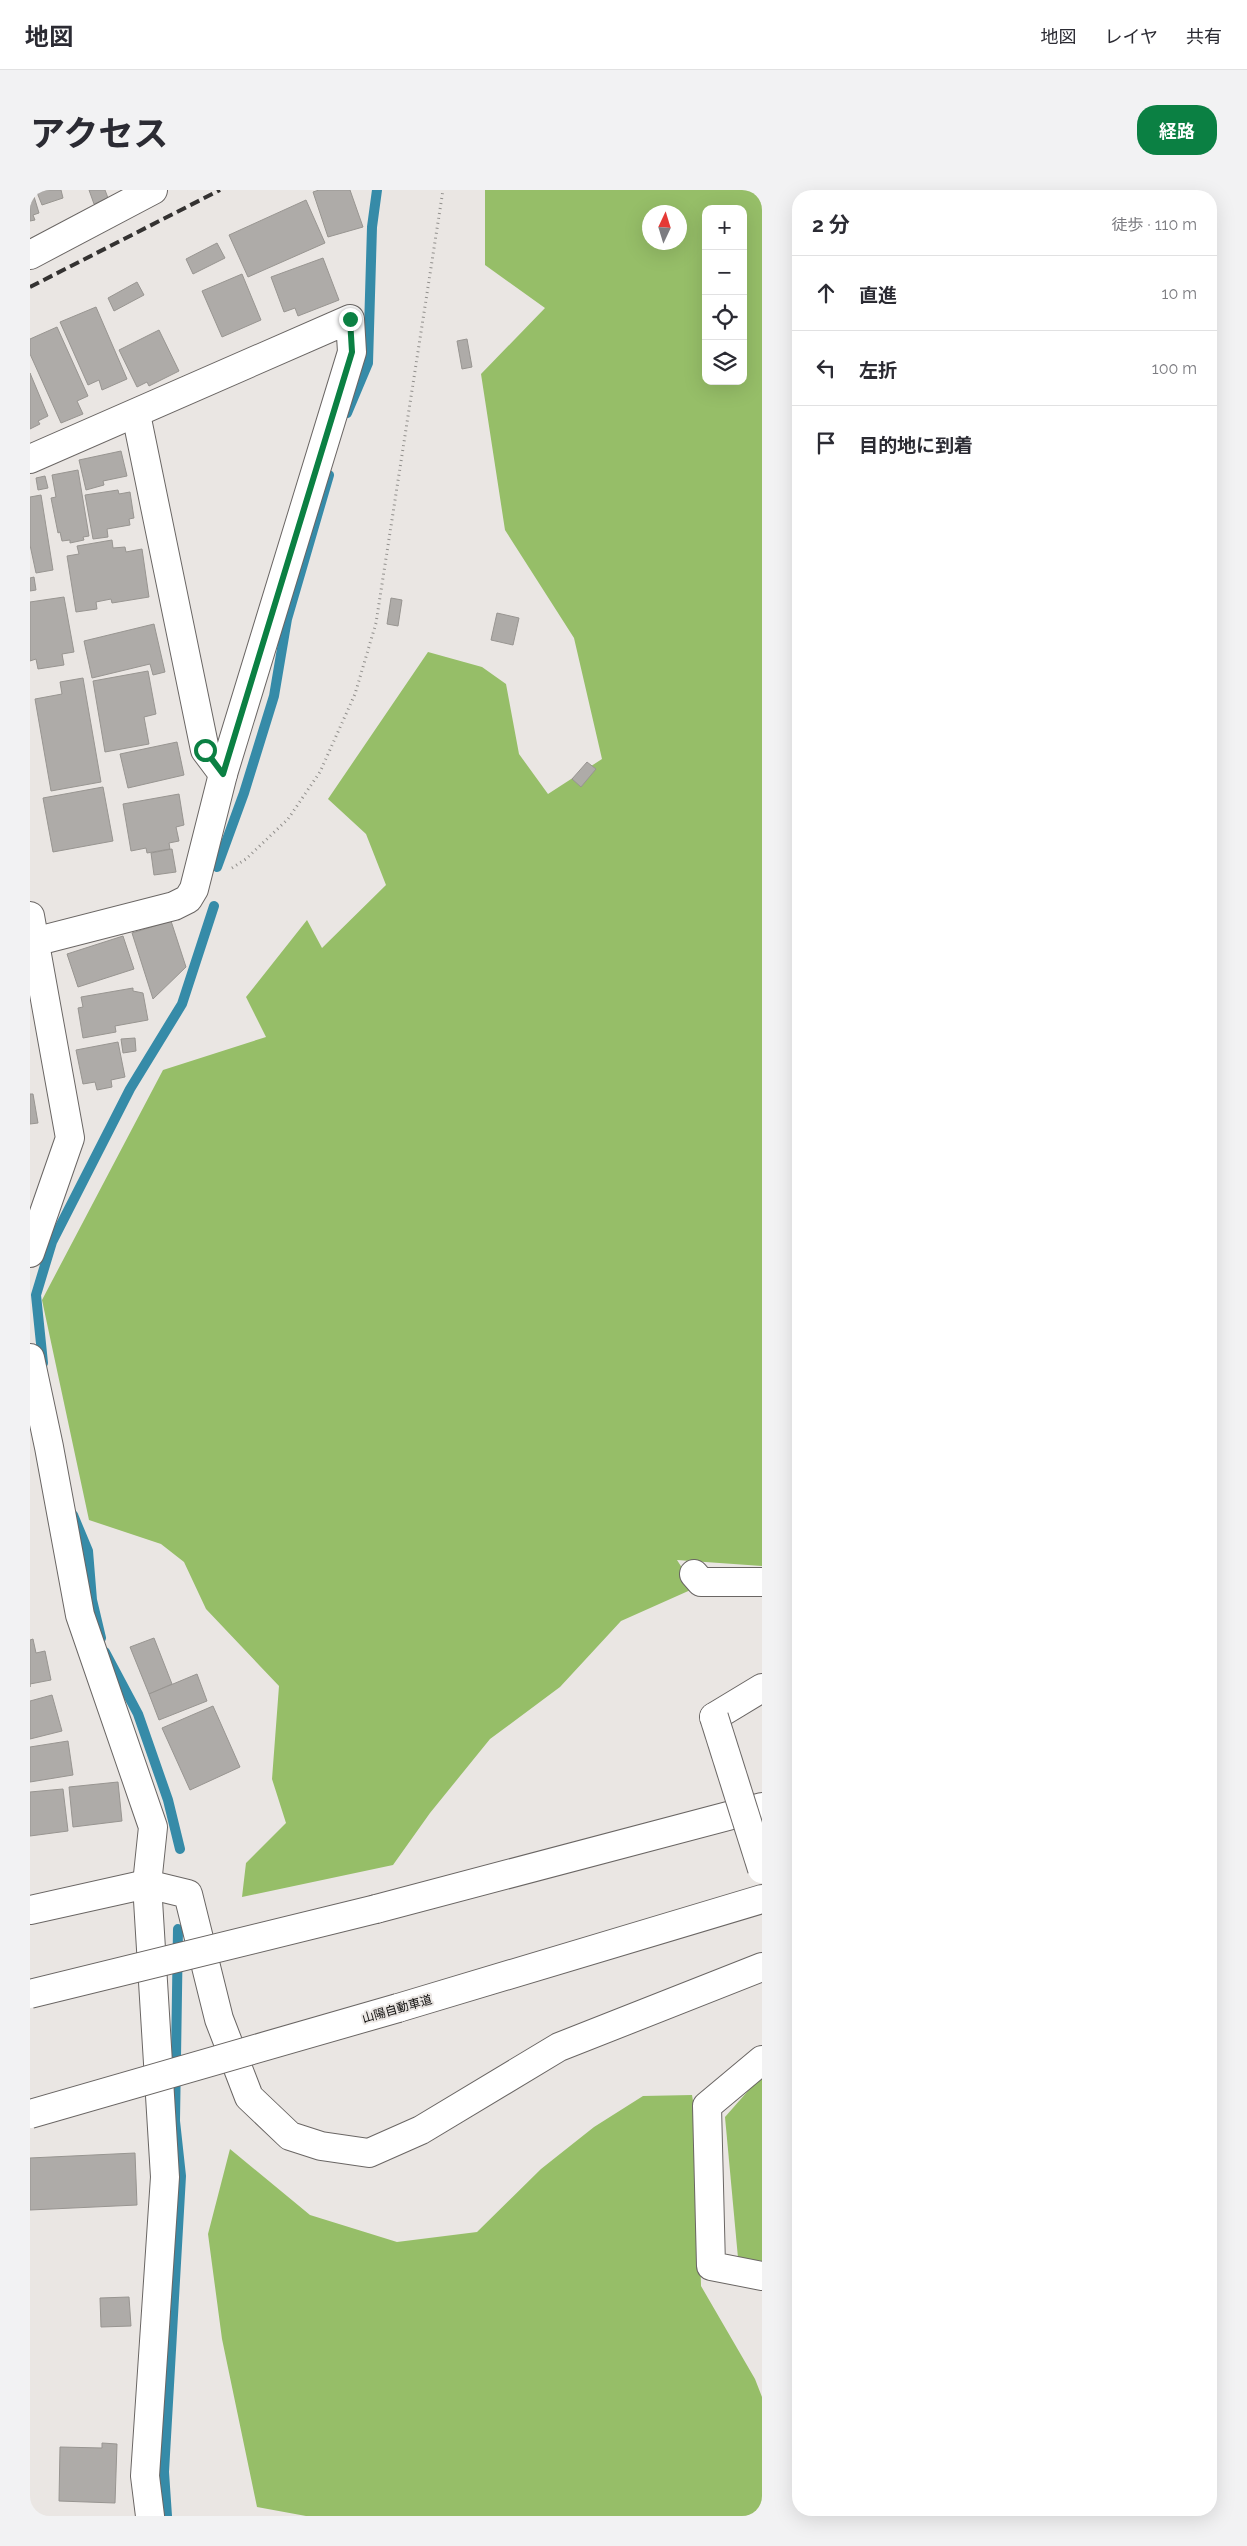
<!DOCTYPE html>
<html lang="ja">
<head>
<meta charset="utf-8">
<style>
	:root { --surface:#fff; --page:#f2f2f3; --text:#2b2b33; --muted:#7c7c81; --line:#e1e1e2; --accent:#0b8043 }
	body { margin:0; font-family:Raleway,"Noto Sans JP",sans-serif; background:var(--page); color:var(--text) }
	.controls { position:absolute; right:15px; top:15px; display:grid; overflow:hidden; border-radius:10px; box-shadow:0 5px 20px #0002 }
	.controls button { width:45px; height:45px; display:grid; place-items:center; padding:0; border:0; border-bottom:1px solid var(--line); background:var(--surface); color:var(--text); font:25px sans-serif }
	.compass { position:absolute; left:612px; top:15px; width:45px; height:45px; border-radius:50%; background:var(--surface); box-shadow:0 5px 20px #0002; rotate:4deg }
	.stop { position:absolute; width:15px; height:15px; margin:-11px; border:4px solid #0b8043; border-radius:50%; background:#fff }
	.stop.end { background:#0b8043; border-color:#fff; box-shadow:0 1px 5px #0008 }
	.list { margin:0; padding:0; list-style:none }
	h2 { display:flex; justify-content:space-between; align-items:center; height:65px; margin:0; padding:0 20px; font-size:21px }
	h2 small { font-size:16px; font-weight:400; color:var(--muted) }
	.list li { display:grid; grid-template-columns:32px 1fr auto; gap:15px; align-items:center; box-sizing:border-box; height:75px; padding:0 20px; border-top:1px solid var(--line) }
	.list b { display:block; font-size:19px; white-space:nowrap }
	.list em { font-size:16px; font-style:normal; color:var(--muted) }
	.icon { flex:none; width:28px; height:28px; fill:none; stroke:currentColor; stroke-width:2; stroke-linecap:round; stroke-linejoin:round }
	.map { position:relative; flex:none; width:732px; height:2326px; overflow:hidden; border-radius:20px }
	header { display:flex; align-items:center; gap:30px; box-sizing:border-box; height:70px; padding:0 25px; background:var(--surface); border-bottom:1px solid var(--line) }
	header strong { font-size:24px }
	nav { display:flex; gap:28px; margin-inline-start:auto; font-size:18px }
	.intro { display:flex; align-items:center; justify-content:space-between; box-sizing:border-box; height:120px; padding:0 30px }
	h1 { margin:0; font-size:35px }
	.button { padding:12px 22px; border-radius:20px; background:var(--accent); color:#fff; font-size:18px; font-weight:700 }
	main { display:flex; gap:30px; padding:0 30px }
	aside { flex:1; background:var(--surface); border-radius:20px; box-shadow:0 5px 20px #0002 }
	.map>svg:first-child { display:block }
</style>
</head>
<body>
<header>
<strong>地図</strong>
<nav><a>地図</a><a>レイヤ</a><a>共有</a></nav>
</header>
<div class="intro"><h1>アクセス</h1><a class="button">経路</a></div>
<main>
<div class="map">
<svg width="732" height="2326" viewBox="0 0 732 2326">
	<rect width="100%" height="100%" fill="#eae6e3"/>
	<g fill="#96be68" fill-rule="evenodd">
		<path d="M455 0H732V1376L647 1370 665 1398 591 1431 530 1497 460 1549 400 1623 363 1675 212 1707 216 1673 256 1633 242 1589 249 1496 176 1419 154 1372 131 1354 59 1330 12 1110 133 880 236 847 216 807 277 730 292 758 356 695 336 644 298 609 398 462 452 477 476 494 489 564 518 604 572 569 544 448 475 340 451 184 515 118 455 75ZM676 19H713V191H676ZM620 22H650V52H620Z"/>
		<polygon points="732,1885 732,2071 708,2068 695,1927"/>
		<polygon points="662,1905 667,1935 671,2096 725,2189 732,2207 732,2326 276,2326 227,2317 192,2149 178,2044 200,1959 280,2025 367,2052 447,2042 511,1979 564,1937 613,1906"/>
	</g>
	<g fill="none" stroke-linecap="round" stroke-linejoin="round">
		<g stroke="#368ba8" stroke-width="10">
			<polyline points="317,223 338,173 342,37 347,0"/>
			<polyline points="187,677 214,603 244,506 257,429 299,285"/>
			<polyline points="13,1173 6,1105 22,1052 100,899 152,814 184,716"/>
			<polyline points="43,1325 58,1361 62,1410 71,1448"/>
			<polyline points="75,1462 108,1524 138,1610 150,1659"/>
			<polyline points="137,2326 134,2282 151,1986 145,1931 148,1739"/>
		</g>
	</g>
	<g fill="#aeaba8" stroke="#989591">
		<polygon points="0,0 2,0 9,23 3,25 5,30 0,31"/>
		<polygon points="6,0 31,0 33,8 12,15"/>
		<polygon points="59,0 75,0 78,8 64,14"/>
		<polygon points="289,0 320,0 333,37 298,47 283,2"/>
		<polygon points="276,10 295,53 218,87 199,45"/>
		<polygon points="187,53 195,68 163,84 156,69"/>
		<polygon points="293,68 309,110 268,126 265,118 254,122 241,87"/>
		<polygon points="212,84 231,130 192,147 172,101"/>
		<polygon points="107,92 114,105 84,121 78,108"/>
		<polygon points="66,117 97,189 72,200 69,190 58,195 30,132"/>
		<polygon points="27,137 58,206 47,211 53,224 31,233 0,164 0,149"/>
		<polygon points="129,140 149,181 119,196 117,192 107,197 89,160"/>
		<polygon points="437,149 442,177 432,179 427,151"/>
		<polygon points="0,183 18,226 8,231 10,234 0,239"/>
		<polygon points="91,261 97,286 73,291 74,295 56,300 49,270"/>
		<polygon points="48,280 59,346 53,347 54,350 40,353 40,350 32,351 30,342 28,343 21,308 26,307 22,285"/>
		<polygon points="15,286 18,298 8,300 6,288"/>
		<polygon points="88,300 89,304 100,302 104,328 99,329 100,335 77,339 78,347 63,349 55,305"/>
		<polygon points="11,305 23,380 6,383 0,355 0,307"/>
		<polygon points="82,350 83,358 95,357 96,362 112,359 119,407 82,413 81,409 66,412 67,419 46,422 37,366 49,364 47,356"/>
		<polygon points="4,387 6,400 0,401 0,388"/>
		<polygon points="34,407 44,462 32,464 34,475 8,479 6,469 0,471 0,412"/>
		<polygon points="361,408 372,410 368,436 357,434"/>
		<polygon points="467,423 489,428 483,455 461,450"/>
		<polygon points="124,434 135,482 123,485 120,474 62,488 54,451"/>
		<polygon points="118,481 126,524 114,527 119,554 75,562 63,491"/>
		<polygon points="53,488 71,592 21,601 5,509 32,504 30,492"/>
		<polygon points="147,552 154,585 98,598 90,564"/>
		<polygon points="557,572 566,579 551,597 542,589"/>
		<polygon points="73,597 83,651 23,662 13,608"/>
		<polygon points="149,604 154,635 146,637 149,651 139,653 140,659 117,663 116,658 101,661 93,614"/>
		<polygon points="142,659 146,682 124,685 121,663"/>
		<polygon points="141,731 156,777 123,809 102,743"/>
		<polygon points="93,746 104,779 48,797 37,764"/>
		<polygon points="103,798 103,801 113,803 118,830 85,836 86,842 53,848 48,818 53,817 51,807"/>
		<polygon points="105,848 106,861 93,863 91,849"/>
		<polygon points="88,852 95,887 81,890 82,897 67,900 65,892 53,894 46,860"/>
		<polygon points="0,904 3,904 8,933 0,934"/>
		<polygon points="124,1448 142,1494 119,1504 100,1457"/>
		<polygon points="3,1449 6,1463 15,1461 21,1490 0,1494 0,1497 0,1450"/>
		<polygon points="167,1484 177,1511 129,1530 119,1504"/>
		<polygon points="22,1505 32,1541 0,1549 0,1511"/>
		<polygon points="183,1516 210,1577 160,1600 132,1538"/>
		<polygon points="38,1551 43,1585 0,1592 0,1557"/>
		<polygon points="88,1592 92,1631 43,1637 39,1597"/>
		<polygon points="33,1599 38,1641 0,1646 0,1602"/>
		<polygon points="105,1963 107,2015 0,2020 0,1968"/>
		<polygon points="99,2107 101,2136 71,2137 70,2108"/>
		<polygon points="72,2253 87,2254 85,2313 29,2311 30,2257 72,2258"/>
	</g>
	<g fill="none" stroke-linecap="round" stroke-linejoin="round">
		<g stroke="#6a6664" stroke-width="30">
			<g id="minor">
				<polyline points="0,65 123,0"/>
				<polyline points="106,224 175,560 193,584"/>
				<polyline points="0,269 320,129 322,162 193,584 164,699 158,709 144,716 0,753"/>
				<polyline points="0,726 40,948 0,1063"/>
				<polyline points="0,1168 19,1257 50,1425 123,1637 117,1694 135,1987 115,2286 120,2326"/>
				<polyline points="664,1384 671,1392 732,1392"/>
				<polyline points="684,1527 732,1498"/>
				<polyline points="0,1720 117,1694 158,1704 189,1829 219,1907 260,1946 291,1956 339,1963 391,1940 529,1857 732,1777"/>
				<polyline points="732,1870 677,1916 681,2076 732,2086"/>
			</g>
		</g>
		<g stroke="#6a6664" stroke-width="30">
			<g id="highway">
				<polyline points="346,1719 732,1617"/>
				<polyline points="368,1818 732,1709"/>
			</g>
		</g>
		<polyline stroke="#918f8c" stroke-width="3" stroke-dasharray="1 4" stroke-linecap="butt" points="202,678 216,669 258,629 290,582 325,504 346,433 413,0"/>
		<use href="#minor" stroke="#fff" stroke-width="28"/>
		<use href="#highway" stroke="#fff" stroke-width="28"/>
		<polyline stroke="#343231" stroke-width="4" stroke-dasharray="10 5" stroke-linecap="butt" points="0,97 190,0"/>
		<g stroke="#6a6664" stroke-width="30" stroke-linecap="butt">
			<polyline id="minor-bridge" points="684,1527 732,1679"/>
		</g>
		<g stroke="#6a6664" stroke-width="30" stroke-linecap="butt">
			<g id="highway-bridge">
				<polyline points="0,1804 346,1719"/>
				<polyline points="0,1924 368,1818"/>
			</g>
		</g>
		<use href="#minor-bridge" stroke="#fff" stroke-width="28"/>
		<use href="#highway-bridge" stroke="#fff" stroke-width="28"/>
	</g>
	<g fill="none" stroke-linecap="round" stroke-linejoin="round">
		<polyline stroke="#0b8043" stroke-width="6" points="175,560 193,584 322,162 320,129"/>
	</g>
	<g text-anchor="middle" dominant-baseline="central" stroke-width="4" stroke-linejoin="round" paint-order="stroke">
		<g font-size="12" fill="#100f0e" stroke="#eae6e3">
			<text transform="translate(367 1819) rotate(-16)">山陽自動車道</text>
		</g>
	</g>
</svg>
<div class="controls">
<button>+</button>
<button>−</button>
<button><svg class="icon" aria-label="locate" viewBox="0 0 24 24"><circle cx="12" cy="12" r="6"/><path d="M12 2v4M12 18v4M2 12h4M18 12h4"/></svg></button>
<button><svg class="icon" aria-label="layers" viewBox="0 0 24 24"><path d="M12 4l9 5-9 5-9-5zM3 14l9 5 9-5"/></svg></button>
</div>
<svg class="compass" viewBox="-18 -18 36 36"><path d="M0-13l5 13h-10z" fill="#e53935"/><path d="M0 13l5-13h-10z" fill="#7c7c81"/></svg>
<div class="stop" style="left:175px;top:560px"></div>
<div class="stop end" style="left:320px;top:129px"></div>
</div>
<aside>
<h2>2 分<small>徒歩 · 110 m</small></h2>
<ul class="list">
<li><svg class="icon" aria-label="ahead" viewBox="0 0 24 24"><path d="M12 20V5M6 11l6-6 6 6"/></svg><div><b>直進</b></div><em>10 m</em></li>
<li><svg class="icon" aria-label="left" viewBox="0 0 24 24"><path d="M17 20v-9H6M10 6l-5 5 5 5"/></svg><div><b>左折</b></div><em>100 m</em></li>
<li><svg class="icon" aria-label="arrive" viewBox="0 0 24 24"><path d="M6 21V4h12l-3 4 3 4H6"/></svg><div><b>目的地に到着</b></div></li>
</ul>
</aside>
</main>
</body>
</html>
